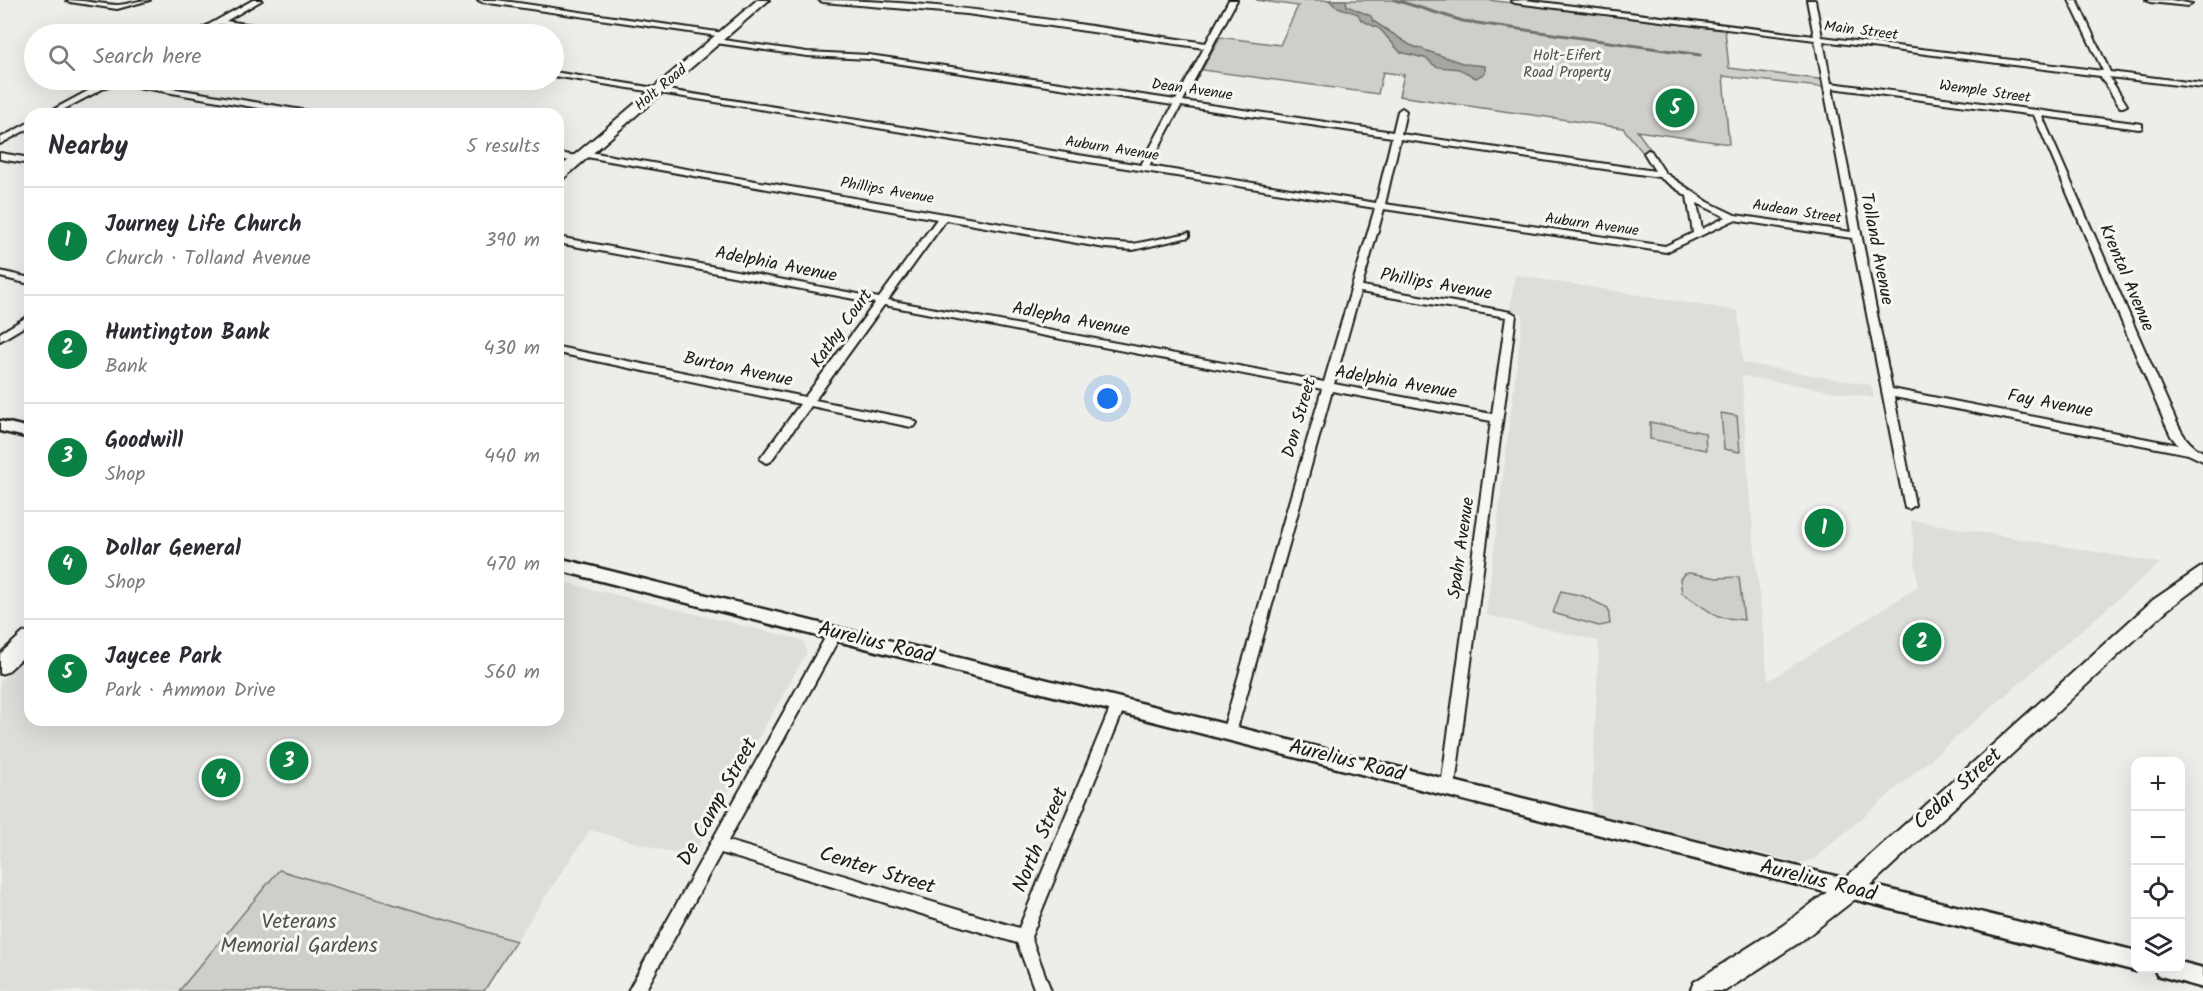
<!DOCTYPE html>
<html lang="en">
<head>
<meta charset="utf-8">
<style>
	:root { --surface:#fff; --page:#f7f7f7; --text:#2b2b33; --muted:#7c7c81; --line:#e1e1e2; --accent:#0b8043 }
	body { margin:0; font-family:Kalam,sans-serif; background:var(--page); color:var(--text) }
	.controls { position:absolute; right:18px; bottom:18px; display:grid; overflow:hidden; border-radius:12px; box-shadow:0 6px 24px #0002 }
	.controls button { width:54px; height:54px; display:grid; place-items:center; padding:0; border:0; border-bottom:2px solid var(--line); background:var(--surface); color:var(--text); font:30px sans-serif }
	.you { position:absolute; left:1108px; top:399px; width:21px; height:21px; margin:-15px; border:4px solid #fff; border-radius:50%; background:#1a73e8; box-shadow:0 0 0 9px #1a73e833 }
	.badge { display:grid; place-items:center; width:39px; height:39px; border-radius:50%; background:var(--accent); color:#fff; font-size:20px; font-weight:700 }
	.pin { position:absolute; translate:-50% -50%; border:3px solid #fff; box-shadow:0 2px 6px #0006 }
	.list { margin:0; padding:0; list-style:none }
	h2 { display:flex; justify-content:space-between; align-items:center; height:78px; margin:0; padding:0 24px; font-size:26px }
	h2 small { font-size:20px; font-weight:400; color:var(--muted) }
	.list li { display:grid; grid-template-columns:39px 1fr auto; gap:18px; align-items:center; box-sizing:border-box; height:108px; padding:0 24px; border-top:2px solid var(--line) }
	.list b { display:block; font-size:22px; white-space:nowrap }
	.list p { margin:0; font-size:20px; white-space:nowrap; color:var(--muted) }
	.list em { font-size:20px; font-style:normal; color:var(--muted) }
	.icon { flex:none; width:33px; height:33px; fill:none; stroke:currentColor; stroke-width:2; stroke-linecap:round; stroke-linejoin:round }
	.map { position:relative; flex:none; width:2203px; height:991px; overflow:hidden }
	.search { position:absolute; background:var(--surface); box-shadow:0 6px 24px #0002; left:24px; top:24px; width:540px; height:66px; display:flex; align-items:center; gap:15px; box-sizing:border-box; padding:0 21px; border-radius:33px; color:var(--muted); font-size:22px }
	.panel { position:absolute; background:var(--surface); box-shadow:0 6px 24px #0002; left:24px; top:108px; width:540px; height:618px; border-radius:18px }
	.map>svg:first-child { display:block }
</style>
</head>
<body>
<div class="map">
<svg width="2203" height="991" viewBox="0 0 2203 991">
	<rect width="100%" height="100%" fill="#edede9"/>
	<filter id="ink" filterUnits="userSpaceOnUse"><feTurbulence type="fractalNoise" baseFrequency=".0167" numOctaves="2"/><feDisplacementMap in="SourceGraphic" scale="12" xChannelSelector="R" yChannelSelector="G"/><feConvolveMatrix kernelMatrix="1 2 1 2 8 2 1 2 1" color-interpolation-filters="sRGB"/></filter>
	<g filter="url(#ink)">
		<g fill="#ddddda">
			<polygon points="1515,275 1738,311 1743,363 1871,385 1874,398 1742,376 1749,490 1768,681 1918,587 1911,520 2160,563 1814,859 1802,863 1591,814 1599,641 1486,615 1523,314 1510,311"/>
			<polygon points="558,581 803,640 807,652 691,858 590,830 516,941 279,870 179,991 0,991 0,681 30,654 30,720 558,720"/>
		</g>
		<g fill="#cececb" stroke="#757574" stroke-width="1.5">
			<polygon points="1256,0 1488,0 1725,30 1729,68 1826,80 1828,88 1723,76 1729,144 1637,131 1653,153 1644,154 1623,128 1399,96 1404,75 1383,72 1378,94 1202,70 1220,37 1280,45 1298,6"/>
			<polygon points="1721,413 1737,416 1740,452 1724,449"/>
			<polygon points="1650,422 1705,433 1706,450 1650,439"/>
			<polygon points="1690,573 1717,578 1739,577 1744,620 1718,617 1682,593 1680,579 1684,574"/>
			<polygon points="1561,591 1583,596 1608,608 1610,624 1599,626 1553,613"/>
			<polygon points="279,870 516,941 484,991 179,991"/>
		</g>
		<path fill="#a6a6a3" stroke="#6f6f6d" stroke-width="1.5" d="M1329 0H1346L1347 6 1371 16 1373 21 1410 45 1465 64 1485 66V73L1476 78C1470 75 1465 71 1458 69 1445 66 1436 71 1428 59L1400 52 1380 29 1361 20 1358 14 1335 6Z"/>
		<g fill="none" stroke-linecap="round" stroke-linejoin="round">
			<polyline stroke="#6f6f6d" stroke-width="3" points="1395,0 1463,21 1700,55"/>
			<g stroke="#1c1c1c" stroke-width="4">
				<g id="minor">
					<path d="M66 0C83 0 99 4 116 5 127 5 138 0 150 0L117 9 70 2Z"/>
					<polygon points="253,0 262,0 226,21 300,32 304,34 288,34 219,24 201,34 192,34"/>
					<polygon points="478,0 497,0 724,33 728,35 724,37 482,2"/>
					<path d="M819 0C949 0 1078 25 1206 43L1229 0H1237L1183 101 1393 132 1398 111 1402 108 1406 111 1401 134 1655 171 1644 153 1648 150 1651 151 1665 173 1708 202 1735 215 1851 232 1815 40 1515 3 1511 1 1525 0 1814 36 1807 0H1815L1822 37 2103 71 2069 0H2077L2110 72 2203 84V88L2109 77 2127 105 2123 107H2120L2100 76 1823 41 1831 83 2142 124V128L2139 129 2042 116 2176 421C2182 434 2189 445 2203 452V461L2188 454 1894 397 1915 505 1909 509 1905 508 1852 238 1734 220 1666 252 1384 209 1362 286 1511 312 1516 315 1455 786 1453 791 1448 793 1443 791 1441 786 1491 421 1332 391 1236 733 1234 737 1229 739 1224 737 1222 733 1322 389 884 305 815 400 911 419 917 423 915 426 911 427 811 406 770 462 766 463 760 459 800 404 558 353V347L805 397 875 303 558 243V237L879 298 937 219 581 156V152L584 151 1105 242 1133 244 1189 233V237L1133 250 1105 248 946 220 888 300 1324 382 1375 208 554 76V72L1141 165 1173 105 869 59 807 56 716 43 712 41 716 39 807 52 869 55 1176 100 1204 48 967 14 823 2ZM1832 88 2034 115 2164 421 2171 436 2178 445 1892 389ZM1181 106 1392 137 1376 203 1149 166ZM1400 139 1659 177 1687 196 1693 233 1665 246 1385 204ZM1697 203 1726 217 1702 229ZM1360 292 1506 317 1492 414 1334 384Z"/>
					<polygon points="2146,0 2171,0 2192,4 2188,6 2150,2"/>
					<polygon points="108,80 123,80 308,111 312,114 294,114 114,83 55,114 45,114"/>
					<polygon points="30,122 30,128 0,144 0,138"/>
					<polygon points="0,153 30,158 30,164 0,159"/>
					<polygon points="558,153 578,156 582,159 578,162 558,159"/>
					<polygon points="0,271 30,278 30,284 0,277"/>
					<polygon points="30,315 30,323 0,341 0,333"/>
					<polygon points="835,628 840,629 842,633 728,841 1019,928 1111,706 1113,702 1118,700 1123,702 1125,706 1031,937 1051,991 1035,991 1017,943 721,853 645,991 628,991 830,629"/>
				</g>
			</g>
			<g stroke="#1c1c1c" stroke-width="5">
				<g id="tertiary">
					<polygon points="0,421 30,428 30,438 0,431"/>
					<polygon points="558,558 2136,951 2136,968 2142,968 2136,971 558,570"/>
					<polygon points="2180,962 2203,968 2203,988 2157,975 2154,968 2180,968"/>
				</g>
			</g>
			<g stroke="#1c1c1c" stroke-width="4">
				<g id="secondary">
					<polygon points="757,0 769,0 563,179 558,180 558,169"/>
					<polygon points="2203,566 2203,583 2167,610 1858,897 1800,942 1725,991 1690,991 1694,982 1782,926 1842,881 2153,600"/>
					<polygon points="30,631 30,651 7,672 0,674 0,654 23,633"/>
				</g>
			</g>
			<use href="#minor" fill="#f6f6f2" fill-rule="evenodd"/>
			<use href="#tertiary" fill="#f6f6f2" fill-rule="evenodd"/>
			<use href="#secondary" fill="#f6f6f2" fill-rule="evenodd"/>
		</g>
	</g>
	<g text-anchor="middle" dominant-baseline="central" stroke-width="6" stroke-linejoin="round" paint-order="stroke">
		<g font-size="15" fill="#1c1c1c" stroke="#f6f6f2">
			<text transform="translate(1861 31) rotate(7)">Main Street</text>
			<text transform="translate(661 88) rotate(-40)">Holt Road</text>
			<text transform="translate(1192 90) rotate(8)">Dean Avenue</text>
			<text transform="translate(1985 92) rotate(8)">Wemple Street</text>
			<text transform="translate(1112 149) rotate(9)">Auburn Avenue</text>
			<text transform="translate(887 191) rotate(10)">Phillips Avenue</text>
			<text transform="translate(1797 212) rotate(9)">Audean Street</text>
			<text transform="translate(1592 225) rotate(8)">Auburn Avenue</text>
		</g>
		<g font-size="15" fill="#515151" stroke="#f6f6f2">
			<text x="1567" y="56">Holt-Eifert<tspan x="1567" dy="17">Road Property</tspan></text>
		</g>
		<g font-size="18" fill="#1c1c1c" stroke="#f6f6f2">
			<text transform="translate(1876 249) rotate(79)">Tolland Avenue</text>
			<text transform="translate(776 265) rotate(11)">Adelphia Avenue</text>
			<text transform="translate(2126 278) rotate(67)">Krental Avenue</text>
			<text transform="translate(1436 285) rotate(10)">Phillips Avenue</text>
			<text transform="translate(1071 320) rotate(11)">Adlepha Avenue</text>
			<text transform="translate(842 329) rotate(-54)">Kathy Court</text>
			<text transform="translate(738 370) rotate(12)">Burton Avenue</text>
			<text transform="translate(1396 383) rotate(10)">Adelphia Avenue</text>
			<text transform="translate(2050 404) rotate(11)">Fay Avenue</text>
			<text transform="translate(1300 418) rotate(-74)">Don Street</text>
			<text transform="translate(1462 548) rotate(-82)">Spahr Avenue</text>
		</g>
		<g font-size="21" fill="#1c1c1c" stroke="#f6f6f2">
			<text transform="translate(876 643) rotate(14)">Aurelius Road</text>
			<text transform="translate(1347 761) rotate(14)">Aurelius Road</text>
			<text transform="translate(1958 789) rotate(-42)">Cedar Street</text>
			<text transform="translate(718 802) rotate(-61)">De Camp Street</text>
			<text transform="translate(1041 840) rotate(-67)">North Street</text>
			<text transform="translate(877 871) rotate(17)">Center Street</text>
			<text transform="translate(1818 881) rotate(14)">Aurelius Road</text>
		</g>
		<g font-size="21" fill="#515151" stroke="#f6f6f2">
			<text x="299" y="922">Veterans<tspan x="299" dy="24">Memorial Gardens</tspan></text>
		</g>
	</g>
</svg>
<div class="controls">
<button>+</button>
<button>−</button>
<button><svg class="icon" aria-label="locate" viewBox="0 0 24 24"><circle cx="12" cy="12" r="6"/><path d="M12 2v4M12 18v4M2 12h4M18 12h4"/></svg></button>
<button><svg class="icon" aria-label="layers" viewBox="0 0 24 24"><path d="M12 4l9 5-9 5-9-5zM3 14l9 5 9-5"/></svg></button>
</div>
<div class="you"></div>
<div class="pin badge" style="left:1824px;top:528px">1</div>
<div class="pin badge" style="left:1922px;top:642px">2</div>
<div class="pin badge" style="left:289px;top:761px">3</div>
<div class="pin badge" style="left:221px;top:778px">4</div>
<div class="pin badge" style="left:1675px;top:108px">5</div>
<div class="search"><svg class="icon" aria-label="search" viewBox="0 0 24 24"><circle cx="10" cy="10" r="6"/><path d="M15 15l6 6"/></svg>Search here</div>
<section class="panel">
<h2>Nearby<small>5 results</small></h2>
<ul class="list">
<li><span class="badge">1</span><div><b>Journey Life Church</b><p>Church · Tolland Avenue</p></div><em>390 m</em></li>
<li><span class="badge">2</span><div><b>Huntington Bank</b><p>Bank</p></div><em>430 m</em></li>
<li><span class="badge">3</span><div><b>Goodwill</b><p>Shop</p></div><em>440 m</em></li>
<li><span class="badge">4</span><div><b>Dollar General</b><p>Shop</p></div><em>470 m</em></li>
<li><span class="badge">5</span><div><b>Jaycee Park</b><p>Park · Ammon Drive</p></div><em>560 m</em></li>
</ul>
</section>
</div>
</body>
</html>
